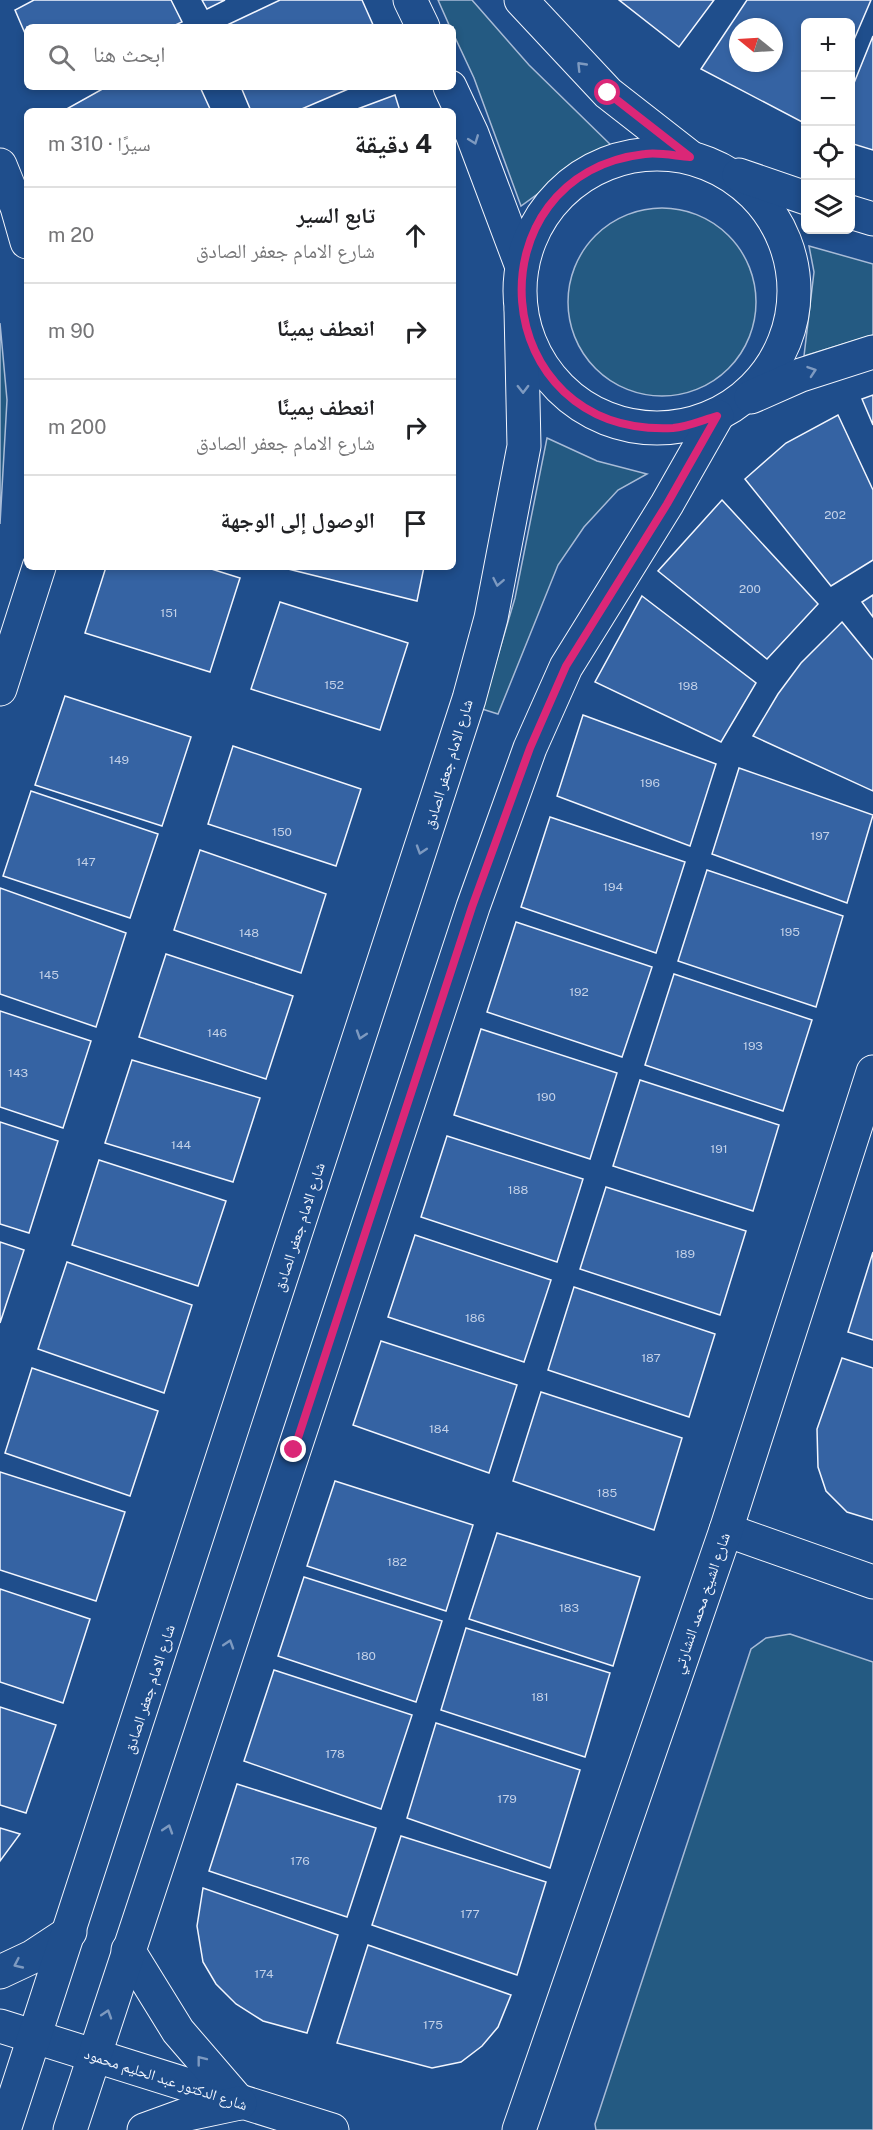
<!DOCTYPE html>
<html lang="ar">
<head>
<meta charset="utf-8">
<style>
	:root { --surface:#fff; --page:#f2f2f2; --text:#202124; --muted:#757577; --line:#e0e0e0 }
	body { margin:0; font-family:"Public Sans","Noto Naskh Arabic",sans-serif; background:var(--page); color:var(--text); direction:rtl }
	.controls { position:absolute; right:18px; top:18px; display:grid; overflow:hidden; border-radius:9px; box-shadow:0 3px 9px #0003 }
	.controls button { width:54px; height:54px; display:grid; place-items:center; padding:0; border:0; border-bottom:2px solid var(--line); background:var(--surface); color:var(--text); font:30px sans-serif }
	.compass { position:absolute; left:729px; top:18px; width:54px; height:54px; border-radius:50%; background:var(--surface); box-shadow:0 3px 9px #0003; rotate:288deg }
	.stop { position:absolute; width:18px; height:18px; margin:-14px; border:4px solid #db2777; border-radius:50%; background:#fff }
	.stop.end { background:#db2777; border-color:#fff; box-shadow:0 2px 6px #0008 }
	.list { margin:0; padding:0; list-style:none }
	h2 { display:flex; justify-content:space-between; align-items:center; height:78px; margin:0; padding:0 24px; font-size:26px }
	h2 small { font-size:20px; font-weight:400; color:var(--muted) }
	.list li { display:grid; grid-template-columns:39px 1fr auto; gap:18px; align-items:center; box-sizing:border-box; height:96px; padding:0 24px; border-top:2px solid var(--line) }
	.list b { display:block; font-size:22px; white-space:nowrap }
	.list p { margin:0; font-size:20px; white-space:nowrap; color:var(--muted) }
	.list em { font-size:20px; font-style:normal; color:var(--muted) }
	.icon { flex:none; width:33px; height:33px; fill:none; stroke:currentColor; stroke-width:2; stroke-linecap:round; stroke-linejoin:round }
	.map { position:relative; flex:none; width:873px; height:2130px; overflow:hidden; direction:ltr }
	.search { position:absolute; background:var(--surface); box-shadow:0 3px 9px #0003; left:24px; top:24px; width:432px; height:66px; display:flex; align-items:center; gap:15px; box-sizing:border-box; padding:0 21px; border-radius:9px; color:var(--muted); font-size:22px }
	.panel { position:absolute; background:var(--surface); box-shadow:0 3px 9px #0003; left:24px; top:108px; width:432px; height:462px; border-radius:9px; direction:rtl }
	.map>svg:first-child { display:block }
</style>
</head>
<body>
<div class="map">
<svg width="873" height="2130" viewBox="0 0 873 2130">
	<rect width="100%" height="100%" fill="#1f4e8c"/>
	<g fill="#245a82" stroke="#a8bbd7" stroke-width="1.5">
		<polygon points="438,0 472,0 529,65 616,150 568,172 521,206 474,78 453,33 453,27 450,27"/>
		<circle cx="662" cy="302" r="94"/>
		<polygon points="809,246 873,264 873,335 804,356 814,272"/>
		<polygon points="0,323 7,400 0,524"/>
		<polygon points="547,438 597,461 647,474 618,490 584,527 558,565 498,714 482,709 515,598"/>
		<polygon points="790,1634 873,1662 873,2130 596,2130 595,2124 751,1649 766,1638"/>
	</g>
	<g fill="#3563a3" stroke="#f2f6ff" stroke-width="1.5" fill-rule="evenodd">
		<polygon points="34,0 171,0 182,22 171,27 27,27 27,38 15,10"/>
		<polygon points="202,0 225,0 207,9"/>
		<polygon points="280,0 362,0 374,27 223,27"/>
		<polygon points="619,0 714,0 679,47"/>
		<path d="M747 0H871L850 49V22H806V124L701 69ZM738 27H774V63H738Z"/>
		<polygon points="873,36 873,150 850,143 850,93"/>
		<polygon points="106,87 200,87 211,111 63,111"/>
		<polygon points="241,87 353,87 297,111 251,111"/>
		<polygon points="395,95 400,111 352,111"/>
		<polygon points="873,395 873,425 862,399"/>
		<polygon points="838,415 873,490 873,560 831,586 745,479 786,443"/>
		<polygon points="722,500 818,604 767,659 658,571"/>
		<polygon points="106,567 205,567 240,578 210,672 85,633"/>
		<polygon points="280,567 424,567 417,601"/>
		<polygon points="873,595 873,617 862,602"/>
		<polygon points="642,596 756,683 721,742 595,682"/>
		<polygon points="280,602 408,643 380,730 251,689"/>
		<polygon points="842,622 873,660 873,791 753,736 778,694 801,663"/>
		<polygon points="65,696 191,737 162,826 35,785"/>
		<polygon points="583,715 716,764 690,846 557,796"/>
		<polygon points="233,746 361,789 336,866 208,824"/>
		<polygon points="739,768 873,815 847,903 712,854"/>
		<polygon points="31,791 158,834 130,918 3,876"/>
		<polygon points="550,817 685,862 656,953 521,907"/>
		<polygon points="200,850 326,894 301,973 174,930"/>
		<polygon points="707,870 843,916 816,1007 678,961"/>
		<polygon points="0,888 126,933 96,1027 0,994"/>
		<polygon points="516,922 652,967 622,1057 487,1012"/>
		<polygon points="166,954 293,996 266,1079 139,1037"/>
		<polygon points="674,974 812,1020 783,1111 645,1065"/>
		<polygon points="0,1011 91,1041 63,1128 0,1107"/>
		<polygon points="481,1029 617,1073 590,1159 454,1115"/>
		<polygon points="132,1060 260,1098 233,1182 105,1143"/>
		<polygon points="640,1080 779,1125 753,1211 613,1166"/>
		<polygon points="0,1122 58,1141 29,1233 0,1224"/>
		<polygon points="447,1136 583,1179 557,1262 421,1217"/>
		<polygon points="99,1160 226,1201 198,1286 72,1245"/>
		<polygon points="606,1187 746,1231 720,1315 580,1269"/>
		<polygon points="415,1235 551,1280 524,1362 388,1317"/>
		<polygon points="0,1242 24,1250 0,1323"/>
		<polygon points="873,1252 873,1340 848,1332"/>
		<polygon points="67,1262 192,1305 164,1393 38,1349"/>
		<polygon points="574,1287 715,1334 689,1417 548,1370"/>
		<polygon points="381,1341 517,1385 489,1473 353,1425"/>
		<polygon points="842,1358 873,1368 873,1520 847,1512 826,1491 818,1467 817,1429"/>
		<polygon points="32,1368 158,1411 130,1496 5,1453"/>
		<polygon points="541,1392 682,1438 654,1530 513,1481"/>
		<polygon points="0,1472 125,1512 96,1601 0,1570"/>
		<polygon points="335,1481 473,1525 446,1611 307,1566"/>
		<polygon points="497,1533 640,1577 613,1666 469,1619"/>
		<polygon points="304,1577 442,1621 416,1702 278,1656"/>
		<polygon points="0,1589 90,1619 63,1703 0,1682"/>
		<polygon points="466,1628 610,1673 585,1757 441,1710"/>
		<polygon points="274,1670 412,1715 381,1809 244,1761"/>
		<polygon points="0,1707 56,1725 26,1813 0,1805"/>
		<polygon points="436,1723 580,1770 550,1868 407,1818"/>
		<polygon points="237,1784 376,1828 347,1917 209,1871"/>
		<polygon points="0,1828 20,1834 0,1861"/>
		<polygon points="401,1836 546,1882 517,1975 372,1925"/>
		<polygon points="203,1888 338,1935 307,2033 263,2021 236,2004 216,1984 203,1962 197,1926"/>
		<polygon points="368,1945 511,1995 498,2027 482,2046 461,2062 432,2068 337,2043"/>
	</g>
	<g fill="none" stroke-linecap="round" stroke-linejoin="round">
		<g stroke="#f2f6ff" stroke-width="35">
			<g id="street">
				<polyline points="0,165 17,207 27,242"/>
				<polyline points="0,689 39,567"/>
				<polyline points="726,1530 873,1582"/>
				<polyline points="0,2026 332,2130"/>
				<polyline points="519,2130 726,1530 873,1072"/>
			</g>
		</g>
		<g stroke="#f2f6ff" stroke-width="35">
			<g id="secondary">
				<polyline points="410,0 423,27"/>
				<polyline points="521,0 608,93 690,157"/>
				<polyline points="450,87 472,134 522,267"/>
				<circle cx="657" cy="291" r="137"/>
				<polyline points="739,175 806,198"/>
				<polyline points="850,212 873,219"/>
				<polyline points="751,397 801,375 873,352"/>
				<polyline points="128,1950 178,2031 240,2103"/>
				<polyline points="0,1972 32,1957 70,1932"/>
				<polyline points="4,2130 469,699 491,618 524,446 521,310"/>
				<polyline points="70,2130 473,907 530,748 566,667 667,504 717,416"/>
				<polyline points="144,2130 188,2114 240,2103"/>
			</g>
		</g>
		<use href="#street" stroke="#1f4e8c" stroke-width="33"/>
		<use href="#secondary" stroke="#1f4e8c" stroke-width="33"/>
	</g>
	<defs><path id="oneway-chevron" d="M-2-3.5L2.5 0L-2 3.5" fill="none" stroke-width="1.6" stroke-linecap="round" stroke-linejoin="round" transform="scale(1.5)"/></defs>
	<g stroke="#7e9ac0">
		<use href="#oneway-chevron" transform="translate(581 66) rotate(-134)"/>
		<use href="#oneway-chevron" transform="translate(474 140) rotate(69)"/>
		<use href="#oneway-chevron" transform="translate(812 371) rotate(-19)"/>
		<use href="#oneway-chevron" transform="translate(523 389) rotate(89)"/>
		<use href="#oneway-chevron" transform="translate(498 582) rotate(101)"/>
		<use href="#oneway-chevron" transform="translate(421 850) rotate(108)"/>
		<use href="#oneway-chevron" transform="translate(361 1035) rotate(108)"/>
		<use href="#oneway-chevron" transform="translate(229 1644) rotate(-72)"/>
		<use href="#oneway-chevron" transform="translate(168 1829) rotate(-72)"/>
		<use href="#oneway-chevron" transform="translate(18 1964) rotate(155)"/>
		<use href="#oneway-chevron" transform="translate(107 2014) rotate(-72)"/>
		<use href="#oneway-chevron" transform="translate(201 2060) rotate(-128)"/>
	</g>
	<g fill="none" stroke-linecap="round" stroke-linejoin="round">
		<path stroke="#db2777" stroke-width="8" d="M294 1450 472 907 530 748 566 666 667 504 717 416C703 420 687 427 673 428 484 437 469 174 645 154 659 152 676 156 690 157L608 93"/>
	</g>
	<g text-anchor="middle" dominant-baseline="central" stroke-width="4.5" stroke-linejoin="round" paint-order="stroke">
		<g font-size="12" fill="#c3d1e8">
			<text x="835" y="515">202</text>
			<text x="750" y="589">200</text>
			<text x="169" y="613">151</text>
			<text x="334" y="685">152</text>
			<text x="688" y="686">198</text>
			<text x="119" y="760">149</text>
			<text x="650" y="783">196</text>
			<text x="282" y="832">150</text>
			<text x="820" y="836">197</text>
			<text x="86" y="862">147</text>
			<text x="613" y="887">194</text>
			<text x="790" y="932">195</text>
			<text x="249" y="933">148</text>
			<text x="49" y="975">145</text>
			<text x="579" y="992">192</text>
			<text x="217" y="1033">146</text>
			<text x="753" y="1046">193</text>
			<text x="18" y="1073">143</text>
			<text x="546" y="1097">190</text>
			<text x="181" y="1145">144</text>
			<text x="719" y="1149">191</text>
			<text x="518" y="1190">188</text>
			<text x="685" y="1254">189</text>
			<text x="475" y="1318">186</text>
			<text x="651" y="1358">187</text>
			<text x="439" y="1429">184</text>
			<text x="607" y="1493">185</text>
			<text x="397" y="1562">182</text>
			<text x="569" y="1608">183</text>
			<text x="366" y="1656">180</text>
			<text x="540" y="1697">181</text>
			<text x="335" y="1754">178</text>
			<text x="507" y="1799">179</text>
			<text x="300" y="1861">176</text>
			<text x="470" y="1914">177</text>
			<text x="264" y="1974">174</text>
			<text x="433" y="2025">175</text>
		</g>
		<g font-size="15" fill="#f2f6ff" stroke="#1f4e8c">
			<text transform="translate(448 764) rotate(-73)">شارع الامام جعفر الصادق</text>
			<text transform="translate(299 1227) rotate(-72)">شارع الامام جعفر الصادق</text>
			<text transform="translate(701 1603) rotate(-71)">شارع الشيخ محمد النشارتي</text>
			<text transform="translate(149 1689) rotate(-72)">شارع الامام جعفر الصادق</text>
			<text transform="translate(166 2079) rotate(18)">شارع الدكتور عبد الحليم محمود</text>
		</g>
	</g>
</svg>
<div class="controls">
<button>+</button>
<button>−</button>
<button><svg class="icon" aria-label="locate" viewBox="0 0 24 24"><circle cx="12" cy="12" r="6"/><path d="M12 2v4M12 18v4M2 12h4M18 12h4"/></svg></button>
<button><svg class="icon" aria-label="layers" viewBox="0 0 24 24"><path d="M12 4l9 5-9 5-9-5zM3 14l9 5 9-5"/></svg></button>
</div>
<svg class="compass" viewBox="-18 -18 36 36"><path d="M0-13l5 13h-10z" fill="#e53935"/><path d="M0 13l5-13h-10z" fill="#757577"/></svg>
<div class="stop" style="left:608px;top:93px"></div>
<div class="stop end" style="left:294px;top:1450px"></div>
<div class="search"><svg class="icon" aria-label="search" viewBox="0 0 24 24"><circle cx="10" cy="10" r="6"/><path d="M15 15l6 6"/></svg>ابحث هنا</div>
<section class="panel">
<h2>4 دقيقة<small>سيرًا · 310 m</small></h2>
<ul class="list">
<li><svg class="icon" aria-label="ahead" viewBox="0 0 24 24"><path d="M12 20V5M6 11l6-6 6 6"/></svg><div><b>تابع السير</b><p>شارع الامام جعفر الصادق</p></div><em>20 m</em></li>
<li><svg class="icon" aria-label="right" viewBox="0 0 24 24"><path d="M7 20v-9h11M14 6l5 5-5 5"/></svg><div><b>انعطف يمينًا</b></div><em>90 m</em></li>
<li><svg class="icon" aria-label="right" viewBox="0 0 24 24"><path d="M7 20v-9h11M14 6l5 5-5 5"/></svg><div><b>انعطف يمينًا</b><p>شارع الامام جعفر الصادق</p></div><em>200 m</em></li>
<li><svg class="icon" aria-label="arrive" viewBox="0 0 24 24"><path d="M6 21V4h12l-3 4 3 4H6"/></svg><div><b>الوصول إلى الوجهة</b></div></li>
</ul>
</section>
</div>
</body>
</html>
